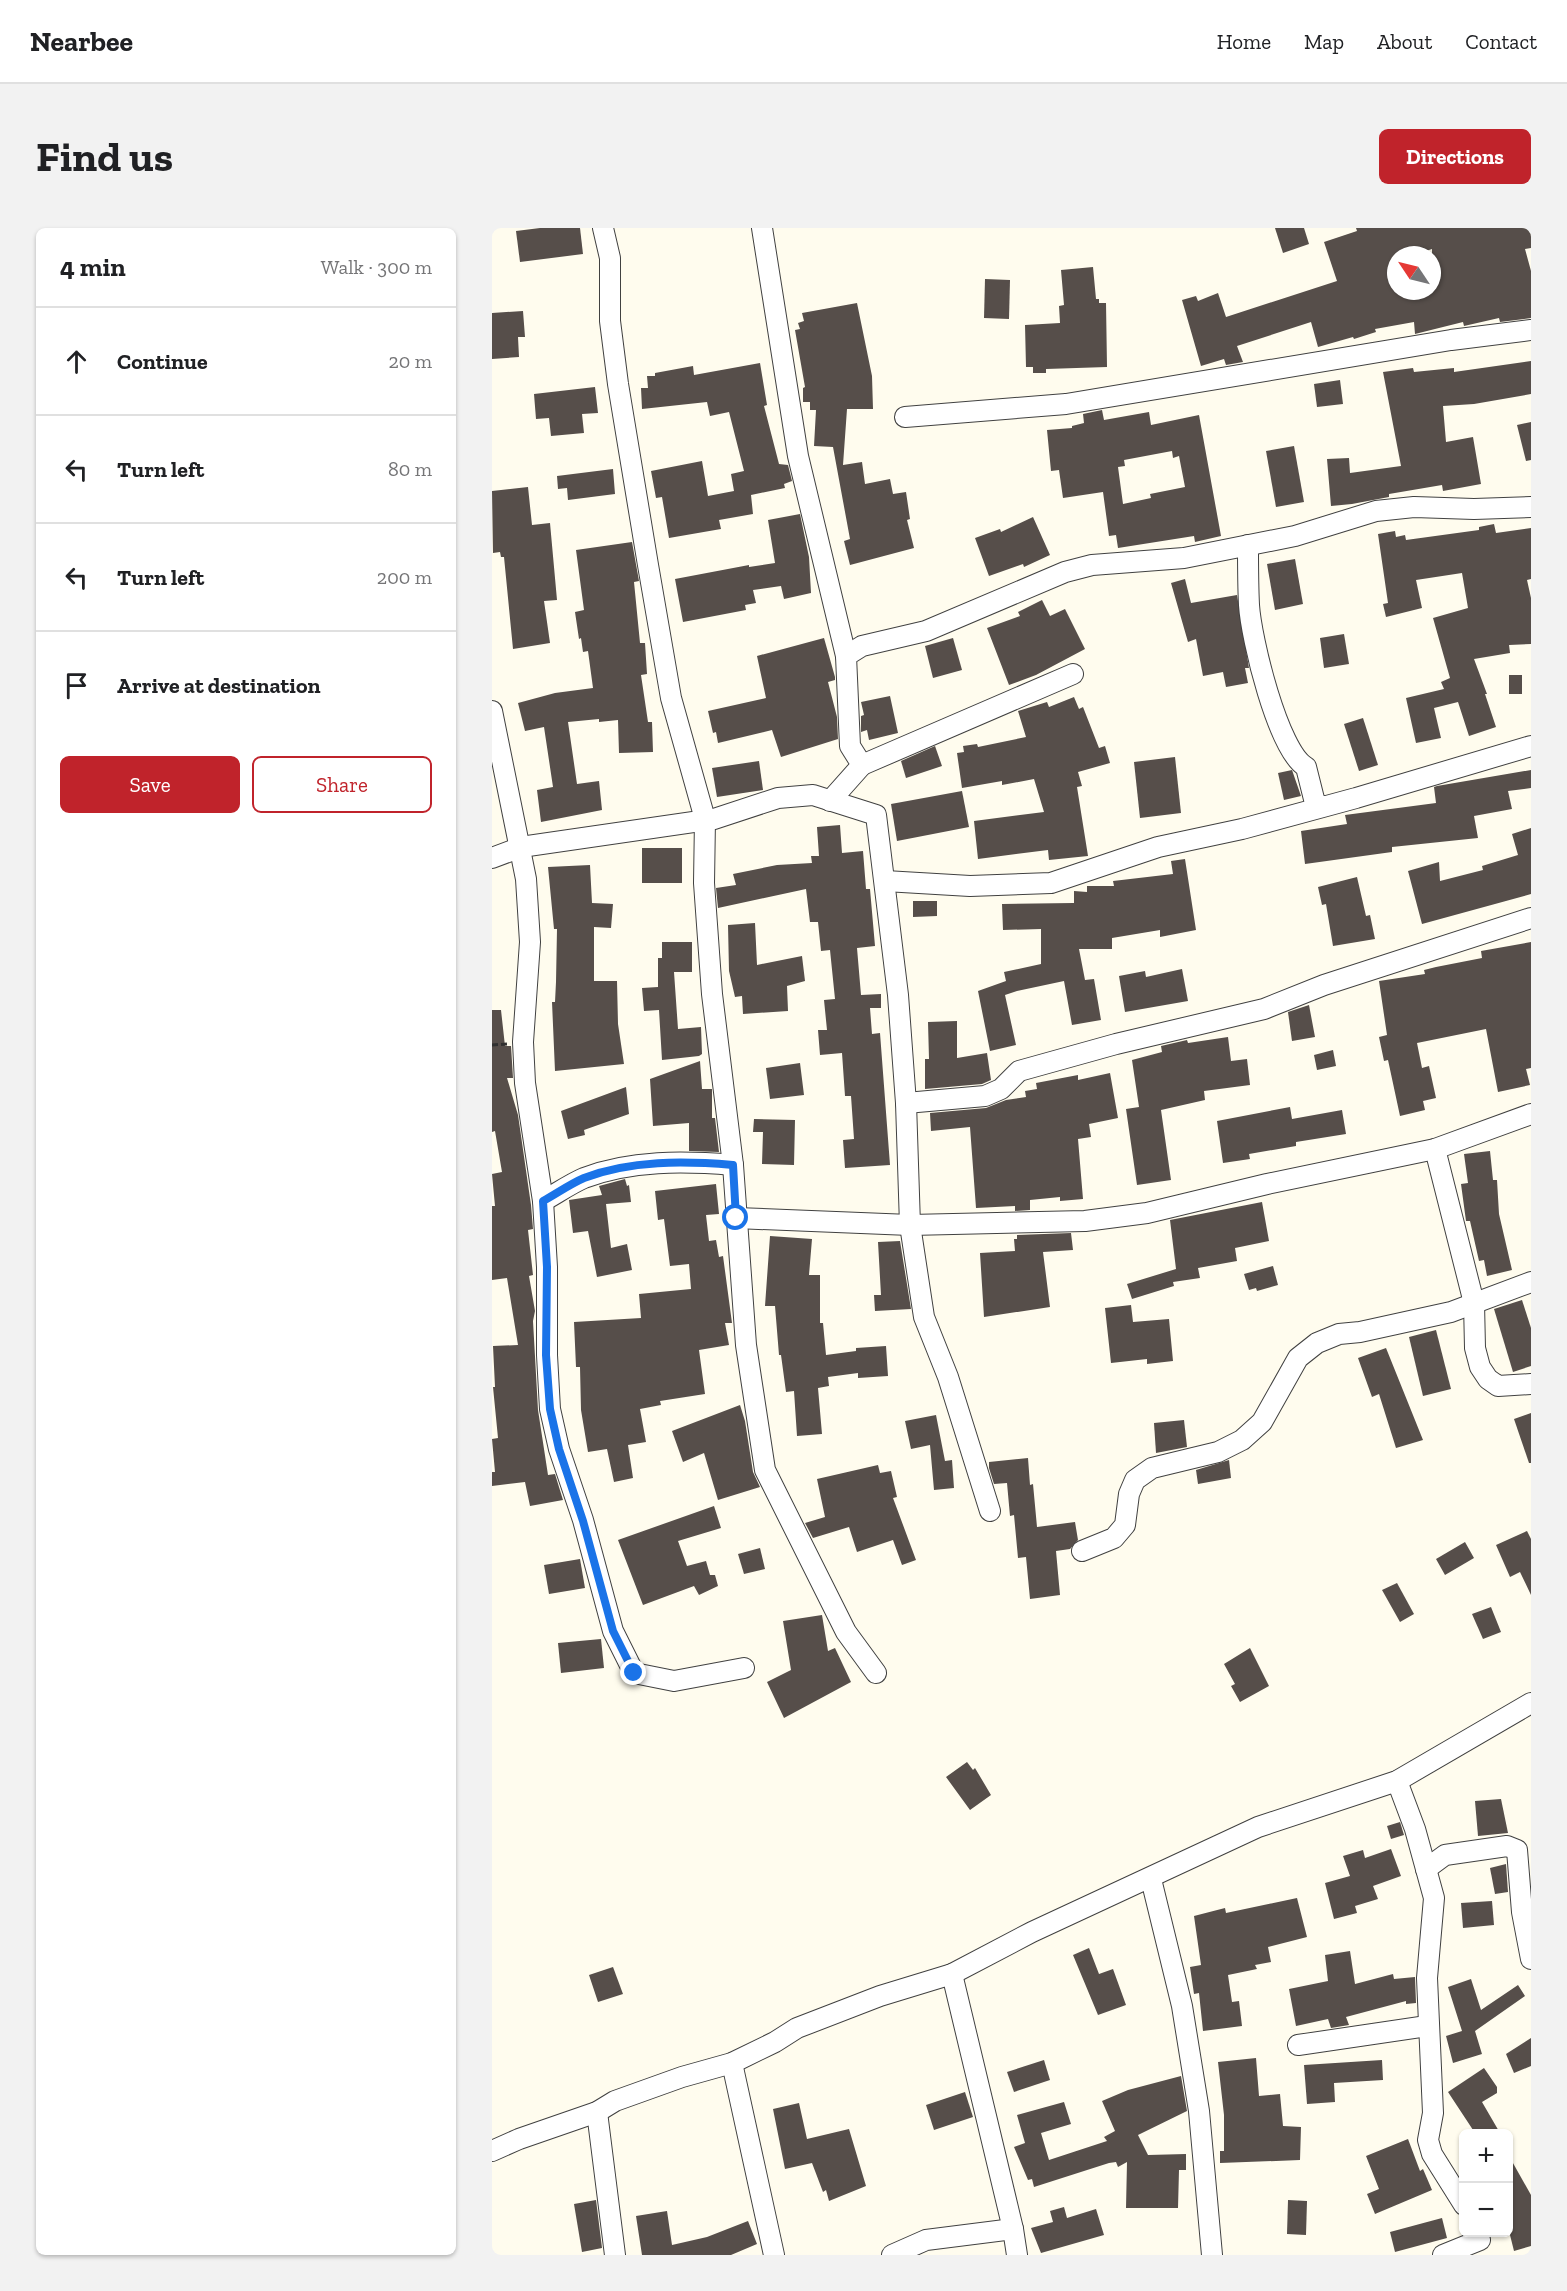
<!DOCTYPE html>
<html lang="en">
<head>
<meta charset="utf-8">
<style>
	:root { --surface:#fff; --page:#f2f2f2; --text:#202124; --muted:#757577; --line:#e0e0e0; --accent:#c0232b }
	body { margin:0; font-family:"Zilla Slab",serif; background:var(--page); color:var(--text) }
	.controls { position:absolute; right:18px; bottom:18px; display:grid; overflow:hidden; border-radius:9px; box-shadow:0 2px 4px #0004 }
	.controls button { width:54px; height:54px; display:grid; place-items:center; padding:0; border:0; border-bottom:2px solid var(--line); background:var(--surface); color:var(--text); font:30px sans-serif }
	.compass { position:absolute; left:895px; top:18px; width:54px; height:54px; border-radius:50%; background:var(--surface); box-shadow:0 2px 4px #0004; rotate:305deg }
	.stop { position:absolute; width:18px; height:18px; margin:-14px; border:4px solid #1a73e8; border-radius:50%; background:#fff }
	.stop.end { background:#1a73e8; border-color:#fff; box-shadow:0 2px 6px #0008 }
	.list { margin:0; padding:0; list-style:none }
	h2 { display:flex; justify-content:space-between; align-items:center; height:78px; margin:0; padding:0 24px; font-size:26px }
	h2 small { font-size:20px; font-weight:400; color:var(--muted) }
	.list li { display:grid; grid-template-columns:39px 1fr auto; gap:18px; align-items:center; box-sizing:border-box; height:108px; padding:0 24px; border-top:2px solid var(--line) }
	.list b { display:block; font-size:22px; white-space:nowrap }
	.list em { font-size:20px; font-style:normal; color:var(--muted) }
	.actions { display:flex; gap:12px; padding:18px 24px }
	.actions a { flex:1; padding:14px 0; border:2px solid var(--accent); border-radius:9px; text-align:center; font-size:21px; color:var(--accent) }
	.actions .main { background:var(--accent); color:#fff }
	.icon { flex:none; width:33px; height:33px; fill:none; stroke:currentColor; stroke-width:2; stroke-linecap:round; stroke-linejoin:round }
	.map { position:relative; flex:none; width:1039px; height:2027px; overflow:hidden; border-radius:9px }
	header { display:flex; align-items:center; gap:36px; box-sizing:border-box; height:84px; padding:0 30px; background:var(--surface); border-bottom:2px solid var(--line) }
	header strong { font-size:28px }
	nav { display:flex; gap:33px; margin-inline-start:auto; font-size:21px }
	.intro { display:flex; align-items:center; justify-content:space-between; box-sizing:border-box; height:144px; padding:0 36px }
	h1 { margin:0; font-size:42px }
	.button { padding:15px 27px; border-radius:9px; background:var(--accent); color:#fff; font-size:21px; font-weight:700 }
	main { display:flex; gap:36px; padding:0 36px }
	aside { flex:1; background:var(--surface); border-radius:9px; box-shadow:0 2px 4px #0004 }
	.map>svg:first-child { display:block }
</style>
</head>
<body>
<header>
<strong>Nearbee</strong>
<nav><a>Home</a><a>Map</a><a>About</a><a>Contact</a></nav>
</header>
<div class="intro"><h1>Find us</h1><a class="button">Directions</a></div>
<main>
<aside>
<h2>4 min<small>Walk · 300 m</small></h2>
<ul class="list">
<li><svg class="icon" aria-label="ahead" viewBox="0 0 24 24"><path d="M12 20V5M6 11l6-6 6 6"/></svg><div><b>Continue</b></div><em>20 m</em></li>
<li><svg class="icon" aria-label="left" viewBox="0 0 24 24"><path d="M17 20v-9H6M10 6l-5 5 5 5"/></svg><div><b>Turn left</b></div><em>80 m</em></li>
<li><svg class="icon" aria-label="left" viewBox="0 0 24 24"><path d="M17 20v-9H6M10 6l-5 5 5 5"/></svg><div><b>Turn left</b></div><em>200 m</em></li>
<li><svg class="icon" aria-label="arrive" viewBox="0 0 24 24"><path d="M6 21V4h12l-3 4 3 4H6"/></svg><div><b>Arrive at destination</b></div></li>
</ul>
<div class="actions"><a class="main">Save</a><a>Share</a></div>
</aside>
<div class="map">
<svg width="1039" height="2027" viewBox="0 0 1039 2027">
	<rect width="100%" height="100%" fill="#fffcee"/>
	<g fill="#564e4a" fill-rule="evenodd">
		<polygon points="48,0 88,0 91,26 28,34 24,3"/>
		<polygon points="783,0 812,0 817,16 791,25"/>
		<path d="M864 0H1039V20L1033 21 1039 43V90L1008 94 1007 90 972 98 971 94 923 106 922 94 883 101 884 104 862 111 861 109 826 119 819 94 745 118 751 134 734 137 732 131 709 138 690 72 704 68 706 73 726 65 734 89 845 53 832 14 865 3ZM940 21V63L917 70 916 63H904V27H922Z"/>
		<polygon points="601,39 604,71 607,71 607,75 614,75 615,139 554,141 554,145 541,145 541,139 534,139 533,97 568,95 567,78 572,77 569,42"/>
		<polygon points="493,51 518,52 517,91 492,90"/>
		<polygon points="365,75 380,148 381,181 355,181 351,237 370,234 373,256 398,251 401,266 414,264 418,291 415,292 422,320 358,337 352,313 358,311 341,219 322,218 324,182 318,182 318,174 311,174 311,160 313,159 303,102 308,101 306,95 312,93 310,85"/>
		<polygon points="31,83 33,109 26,109 27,129 0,131 0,85"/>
		<polygon points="1039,133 1039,166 982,176 951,178 954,214 981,209 989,256 951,263 950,257 897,266 897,269 860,276 839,278 835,231 857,230 858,245 909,238 891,144 921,140 922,144 962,140 962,144"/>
		<polygon points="268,135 275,177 272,178 287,236 296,237 300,253 292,256 293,260 259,267 261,286 227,292 229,301 177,310 170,269 164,270 159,243 210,233 216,268 242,263 239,246 252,243 237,184 218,188 215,174 150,181 149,160 156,160 155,148 163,148 163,145 201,138 202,147"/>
		<polygon points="848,152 851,176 825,179 822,156"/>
		<polygon points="103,159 106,185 90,186 92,205 59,208 57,190 44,191 42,166"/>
		<path d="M610 182 612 192 657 184 659 197 707 187 729 308 703 314 702 308 626 320 624 307 617 308 611 264 571 270 567 242 559 243 555 202 580 200V198L592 195 591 186ZM680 223 681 230 687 228 693 259 658 266 659 270 631 276 626 239 633 238 632 232Z"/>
		<polygon points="1039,194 1039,232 1034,233 1025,197"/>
		<polygon points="802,218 812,274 784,279 774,223"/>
		<polygon points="121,241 123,266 76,272 75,260 66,261 65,248"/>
		<polygon points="36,259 40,297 58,295 65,372 52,373 58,415 21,421 12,329 9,329 8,324 1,325 0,263"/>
		<polygon points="308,286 317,329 319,365 292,371 289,358 261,362 264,375 253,377 254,382 191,394 183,351 257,337 257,339 283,335 276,292"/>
		<polygon points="541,289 558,327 532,339 531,336 497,348 483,310 508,301 509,304"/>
		<polygon points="1002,296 1004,305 1039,300 1039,351 1035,352 1039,370 1039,416 1017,417 1018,425 982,431 995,466 993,466 1004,499 977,508 966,474 942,480 949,510 924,515 914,470 952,461 949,454 958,450 941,390 976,380 970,345 924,352 930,380 894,389 891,376 896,375 886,306 903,303 904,309 913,307 914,312 987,302 987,299"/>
		<polygon points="140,314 147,353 142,354 148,415 153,415 155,446 149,447 156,494 160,494 161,524 127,525 126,492 107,494 107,491 76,494 85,556 107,553 110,582 49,594 45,562 61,559 52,499 33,503 26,475 63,465 101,460 96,423 91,424 89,410 87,411 83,384 92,382 84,322"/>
		<polygon points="803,331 811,376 783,382 775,336"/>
		<polygon points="693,351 699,375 745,367 757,440 753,440 756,455 734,459 731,444 711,448 704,411 696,414 679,355"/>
		<polygon points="550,372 558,388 573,381 593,421 544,447 517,457 495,400 528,388 526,384"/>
		<polygon points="852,406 857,436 832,440 828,410"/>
		<polygon points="332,410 343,449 343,452 336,454 345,489 346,511 289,529 280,502 226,515 224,504 221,505 216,483 274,470 265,428"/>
		<polygon points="461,410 470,442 441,450 433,418"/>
		<rect x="1017" y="447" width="13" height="19"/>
		<polygon points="398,468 406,505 377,512 375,502 369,504 369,488 372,487 369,474"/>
		<polygon points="582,469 587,481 591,479 607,520 613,518 618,535 586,544 590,558 585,559 596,628 557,632 556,622 486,631 482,593 552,584 542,551 510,557 510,553 470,560 465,525 472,524 471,518 485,516 486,519 534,509 526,483 555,474 557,479"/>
		<polygon points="871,490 886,537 867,543 852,496"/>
		<polygon points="443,518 450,538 414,550 409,533"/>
		<polygon points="683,529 689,585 648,590 642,534"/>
		<polygon points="267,533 271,562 225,569 220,540"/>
		<polygon points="800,542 809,568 792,572 786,545"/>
		<polygon points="1039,542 1039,560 1016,563 1020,581 982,588 986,610 900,619 900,624 813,636 809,603 855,596 853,587 944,575 942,559 945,558"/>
		<polygon points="470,563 477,599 405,613 399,576"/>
		<polygon points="348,597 350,625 371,623 374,661 378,661 383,718 365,720 369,767 389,766 389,780 378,780 380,806 388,805 398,937 353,940 351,912 362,911 359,868 353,868 350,825 328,827 326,802 335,802 332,772 343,771 338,722 329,723 326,694 318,694 314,661 226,680 224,660 244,657 241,646 285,637 320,635 319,628 327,628 325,599"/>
		<polygon points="1039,600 1039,666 930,696 916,643 947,634 948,653 991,642 990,638 1026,627 1020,606"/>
		<rect x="150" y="620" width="40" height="35"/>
		<polygon points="693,631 704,702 668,709 668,702 620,710 620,721 587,721 593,752 602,751 609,792 580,797 572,753 525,763 513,767 524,817 498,823 486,763 514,753 512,744 549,736 549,701 511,702 510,676 582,675 582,663 595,664 595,658 622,658 621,653 681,646 679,633"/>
		<polygon points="98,637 100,675 121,676 119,700 102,699 102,753 125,753 126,796 132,836 63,843 60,774 63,774 64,754 65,701 62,701 56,639"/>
		<polygon points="865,649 874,688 878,687 883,711 841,718 834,676 830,677 826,659"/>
		<polygon points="421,673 445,673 445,688 421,689"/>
		<polygon points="263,695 265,737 310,728 313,753 295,758 296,783 251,786 250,768 243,769 237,743 236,697"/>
		<polygon points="170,714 200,714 200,744 182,744 186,801 209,799 210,826 207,828 170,832 167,782 152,783 150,760 166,759 166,730 170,730"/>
		<polygon points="1039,714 1039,840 1034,841 1038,857 1006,864 994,801 925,815 930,840 937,838 944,870 931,873 933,882 908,888 896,832 892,833 887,809 895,807 887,753 933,746 932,742 944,739 990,730 989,723"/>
		<polygon points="690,741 696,773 633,784 627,748 653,743 654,749"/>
		<polygon points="817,777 823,809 800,813 796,784"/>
		<polygon points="0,782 9,782 13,818 19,818 21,850 15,850 26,887 39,977 41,1001 36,1002 41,1047 37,1048 43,1083 41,1093 46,1182 56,1247 63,1246 71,1272 38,1278 33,1254 0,1258 0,1244 3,1244 0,1211 6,1210 1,1159 3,1159 1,1118 26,1117 15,1050 0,1052 0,978 3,978 0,946 10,944 3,903 0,904"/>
		<polygon points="465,793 465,830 495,825 499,852 490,856 433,861 433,831 437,831 436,794"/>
		<polygon points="736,809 739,833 755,831 758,857 712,863 713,872 669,882 679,952 645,957 634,881 647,879 640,832 670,824 669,818 695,812 696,815"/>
		<polygon points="841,822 844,838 825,842 822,827"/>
		<polygon points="208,833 210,861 220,861 220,890 223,890 227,924 197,923 197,895 161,898 158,851"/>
		<polygon points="308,835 312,867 278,871 274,840"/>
		<polygon points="618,845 626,890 597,896 599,909 586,911 591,971 568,973 568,969 538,972 538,982 523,983 523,978 484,980 478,899 439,903 438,885 494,880 514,872 534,869 533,863 545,861 544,855 586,847 586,852"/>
		<polygon points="134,859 137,886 92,902 93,907 76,911 69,883"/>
		<polygon points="798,879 800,891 850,882 854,906 804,914 804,918 757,926 758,931 731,935 725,893"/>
		<polygon points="262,891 303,892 302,937 270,936 271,904 261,904"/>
		<polygon points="998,923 1001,952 1005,952 1007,986 1020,1042 995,1048 992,1032 987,1033 978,993 974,993 969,956 976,955 972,926"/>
		<polygon points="133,951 135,958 137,957 139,974 114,976 119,1020 135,1016 140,1042 105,1049 96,1003 81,1005 77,972 110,967 107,958"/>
		<polygon points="224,956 227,986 214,987 217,1013 224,1012 227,1029 231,1028 240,1095 233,1095 237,1117 207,1122 213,1166 168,1173 169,1177 148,1181 154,1214 136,1217 141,1250 122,1254 115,1221 96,1224 89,1182 88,1139 84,1139 82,1094 149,1090 147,1066 199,1061 197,1036 178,1038 172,991 166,992 163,963"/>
		<polygon points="770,974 777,1013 743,1020 745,1033 706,1040 708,1050 681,1054 682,1058 640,1071 635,1056 684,1041 678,992"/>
		<polygon points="579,1005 581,1022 551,1024 558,1079 492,1089 488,1025 523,1023 522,1011 525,1011 525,1007"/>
		<polygon points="278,1008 320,1011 317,1047 328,1047 328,1095 331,1095 334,1127 364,1123 364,1120 394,1118 396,1148 366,1150 366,1145 336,1149 337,1158 326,1160 330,1206 305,1208 302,1163 294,1164 289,1127 287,1127 283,1078 273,1078"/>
		<polygon points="408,1013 419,1081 383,1083 382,1067 389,1067 386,1014"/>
		<polygon points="781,1038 786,1057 765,1063 764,1060 757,1062 752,1046"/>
		<polygon points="1030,1072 1039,1100 1039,1138 1021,1144 1002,1081"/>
		<polygon points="639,1077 641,1094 677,1091 681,1133 655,1136 655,1131 619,1135 613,1080"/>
		<polygon points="944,1102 959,1161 931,1168 917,1109"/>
		<polygon points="894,1120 931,1212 904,1220 887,1166 880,1169 866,1130"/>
		<polygon points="248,1177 253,1193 261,1244 268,1259 226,1272 212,1225 191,1234 180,1203"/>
		<polygon points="1039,1185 1039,1235 1037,1235 1022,1191"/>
		<polygon points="444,1187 453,1233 460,1232 462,1260 442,1262 438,1217 419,1221 413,1193"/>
		<polygon points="692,1192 695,1219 664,1225 662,1195"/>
		<polygon points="536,1230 538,1257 541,1256 545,1299 583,1294 586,1312 578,1321 564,1323 568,1367 538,1371 534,1329 526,1330 522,1287 518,1288 515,1255 502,1256 497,1240 497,1234"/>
		<polygon points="737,1232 739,1250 706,1256 704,1242"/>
		<polygon points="386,1237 388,1245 399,1243 405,1269 401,1270 424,1332 410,1337 401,1312 365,1324 357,1299 321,1310 313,1295 333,1289 325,1251"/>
		<polygon points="222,1278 229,1300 186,1313 195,1338 214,1333 218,1347 223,1347 226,1358 207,1367 202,1358 151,1377 126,1312"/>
		<polygon points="1035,1303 1039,1311 1039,1367 1028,1344 1018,1349 1004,1317"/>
		<polygon points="973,1314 982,1330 953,1347 944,1331"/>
		<polygon points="268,1320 273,1341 252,1346 246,1326"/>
		<polygon points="88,1331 93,1360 57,1366 52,1337"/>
		<polygon points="905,1355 922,1386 908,1394 890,1362"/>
		<polygon points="999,1379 1009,1404 991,1411 980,1386"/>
		<polygon points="330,1387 336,1423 343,1420 359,1454 292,1490 275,1454 299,1442 291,1393"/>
		<polygon points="109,1411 112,1440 69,1445 66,1415"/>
		<polygon points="758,1420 777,1458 748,1474 739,1458 743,1456 732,1436"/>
		<polygon points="475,1534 481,1542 483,1540 499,1567 478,1582 454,1549"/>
		<polygon points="1009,1571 1016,1605 986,1608 983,1573"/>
		<polygon points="908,1594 912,1607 899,1611 895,1598"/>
		<polygon points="899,1621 909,1648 881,1658 886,1671 863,1678 865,1685 842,1691 833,1655 858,1648 851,1628 871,1622 873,1630"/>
		<polygon points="1014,1636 1016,1664 1003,1666 998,1640"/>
		<polygon points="805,1670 815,1709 776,1719 779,1734 763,1737 765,1741 736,1747 740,1774 747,1773 750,1798 711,1803 707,1765 702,1766 698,1739 709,1737 702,1688 733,1680 734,1685"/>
		<polygon points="1000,1673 1002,1697 971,1700 969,1675"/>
		<polygon points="597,1720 607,1746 621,1741 634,1777 606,1787 581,1727"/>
		<polygon points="858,1723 863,1756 901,1746 902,1751 923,1749 924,1775 914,1776 914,1773 854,1789 857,1797 839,1800 836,1791 804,1798 797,1761 836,1753 833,1727"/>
		<polygon points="121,1739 131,1766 106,1774 97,1747"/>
		<polygon points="979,1751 989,1782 1026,1757 1033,1768 983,1803 990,1826 961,1835 954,1808 970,1803 956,1759"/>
		<polygon points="1039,1810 1039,1838 1022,1845 1014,1826"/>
		<polygon points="764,1830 767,1868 788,1866 791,1898 809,1899 808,1932 728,1935 728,1923 732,1923 732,1887 726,1834"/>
		<polygon points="552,1832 558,1852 522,1864 515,1844"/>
		<polygon points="890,1832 891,1852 842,1855 843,1874 815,1876 812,1837"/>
		<polygon points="992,1840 1005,1859 1005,1865 990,1874 1008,1905 983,1905 956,1864"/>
		<polygon points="689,1848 695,1883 646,1907 656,1927 694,1926 694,1942 687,1942 686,1980 634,1980 635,1934 626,1939 624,1934 617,1935 542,1959 540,1951 536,1952 522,1919 533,1915 525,1887 572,1874 579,1896 549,1905 557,1932 615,1913 612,1909 623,1903 610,1873 636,1862"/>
		<polygon points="473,1864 481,1889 442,1902 434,1877"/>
		<polygon points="307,1875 315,1911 357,1901 374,1958 337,1973 334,1962 331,1964 320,1935 293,1941 281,1881"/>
		<polygon points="916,1911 928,1943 931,1941 940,1962 883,1986 875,1966 887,1961 874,1928"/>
		<polygon points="1017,1928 1039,1967 1039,2018 1022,2023 1017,2003"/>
		<polygon points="104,1972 110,2020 90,2024 82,1976"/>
		<polygon points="796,1972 815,1973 814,2007 795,2006"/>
		<polygon points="572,1979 575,1990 604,1981 612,2007 549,2025 539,2000 561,1994 558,1983"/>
		<polygon points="175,1983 180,2017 215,2009 256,1993 265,2016 239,2027 150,2027 144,1988"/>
		<polygon points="950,1990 955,2010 903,2024 898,2004"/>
	</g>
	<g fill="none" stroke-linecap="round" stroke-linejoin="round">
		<g stroke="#414141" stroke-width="22">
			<g id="minor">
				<polyline points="111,0 118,30 118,93 126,156 156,337 179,470 213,591 212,655 220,766 241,937 254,1117 273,1242 354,1404 384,1445"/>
				<polyline points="270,0 306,228 354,428"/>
				<polyline points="413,189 574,176 959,112 1039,102"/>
				<path d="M756 317C756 337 756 357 757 377 759 410 786 523 814 539L823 575 831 578"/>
				<polyline points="0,483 34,651 38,714 31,814 33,855 51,973 55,1039 55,1127 58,1181 67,1221 91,1292 121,1403 142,1445 182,1453 252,1440"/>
				<polyline points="370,537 581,446"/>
				<polyline points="338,573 370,537 358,518 354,428 370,418 434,403 573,344 600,337 692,330 803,308 884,283 922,279 982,281 1039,279"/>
				<polyline points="0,630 29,619 222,591 286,570 321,567 384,587 406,767 414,875 418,997 432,1089 456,1149 498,1283"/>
				<polyline points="393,653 478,658 559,655 666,619 750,601 864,570 1039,518"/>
				<polyline points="414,875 493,868 509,861 527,843 624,816 772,781 832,757 1039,690"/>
				<polyline points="943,921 982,1075 983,1120 988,1139 996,1151 1006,1158 1039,1156"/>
				<path d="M51 973C64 966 78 956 92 950 139 932 192 933 241 937"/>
				<polyline points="244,990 418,997 593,993 655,985 775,956 943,921 1039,886"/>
				<polyline points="590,1323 622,1310 633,1297 637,1266 643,1252 660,1240 726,1224 750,1212 770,1194 806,1130 825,1115 847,1106 868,1104 959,1084 1039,1054"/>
				<polyline points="905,1553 923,1601 942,1670 935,1750 941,1885 936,1912 940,1926 972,1977"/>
				<polyline points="934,1641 953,1627 1015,1618 1025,1622 1030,1684 1039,1731"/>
				<polyline points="659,1651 690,1778 707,1883 720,2027"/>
				<polyline points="460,1746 521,2001 525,2027"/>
				<polyline points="806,1817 935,1798"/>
				<polyline points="240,1835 282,2027"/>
				<polyline points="105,1884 123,2027"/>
				<polyline points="0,1923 27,1911 105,1884 123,1873 190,1849 240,1835 283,1814 305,1800 388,1768 460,1746 540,1704 766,1599 905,1553 1039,1475"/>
				<polyline points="400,2027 434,2012 521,2001"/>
				<polyline points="951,2027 988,2012"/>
			</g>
		</g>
		<polyline stroke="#303030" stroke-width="3" stroke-dasharray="6 3" stroke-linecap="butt" points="0,817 15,816"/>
		<use href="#minor" stroke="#fff" stroke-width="20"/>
	</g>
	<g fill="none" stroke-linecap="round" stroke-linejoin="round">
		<path stroke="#1a73e8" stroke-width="8" d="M142 1445 121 1403 91 1293 67 1221 58 1181 54 1127 55 1039 51 973C64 966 78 956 92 950 139 932 192 933 241 937L244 990"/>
	</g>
</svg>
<div class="controls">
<button>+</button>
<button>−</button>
</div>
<svg class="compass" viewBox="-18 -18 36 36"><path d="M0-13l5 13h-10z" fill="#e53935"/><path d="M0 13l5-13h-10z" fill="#757577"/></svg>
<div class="stop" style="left:244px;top:990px"></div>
<div class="stop end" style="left:142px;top:1445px"></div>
</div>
</main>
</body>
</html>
